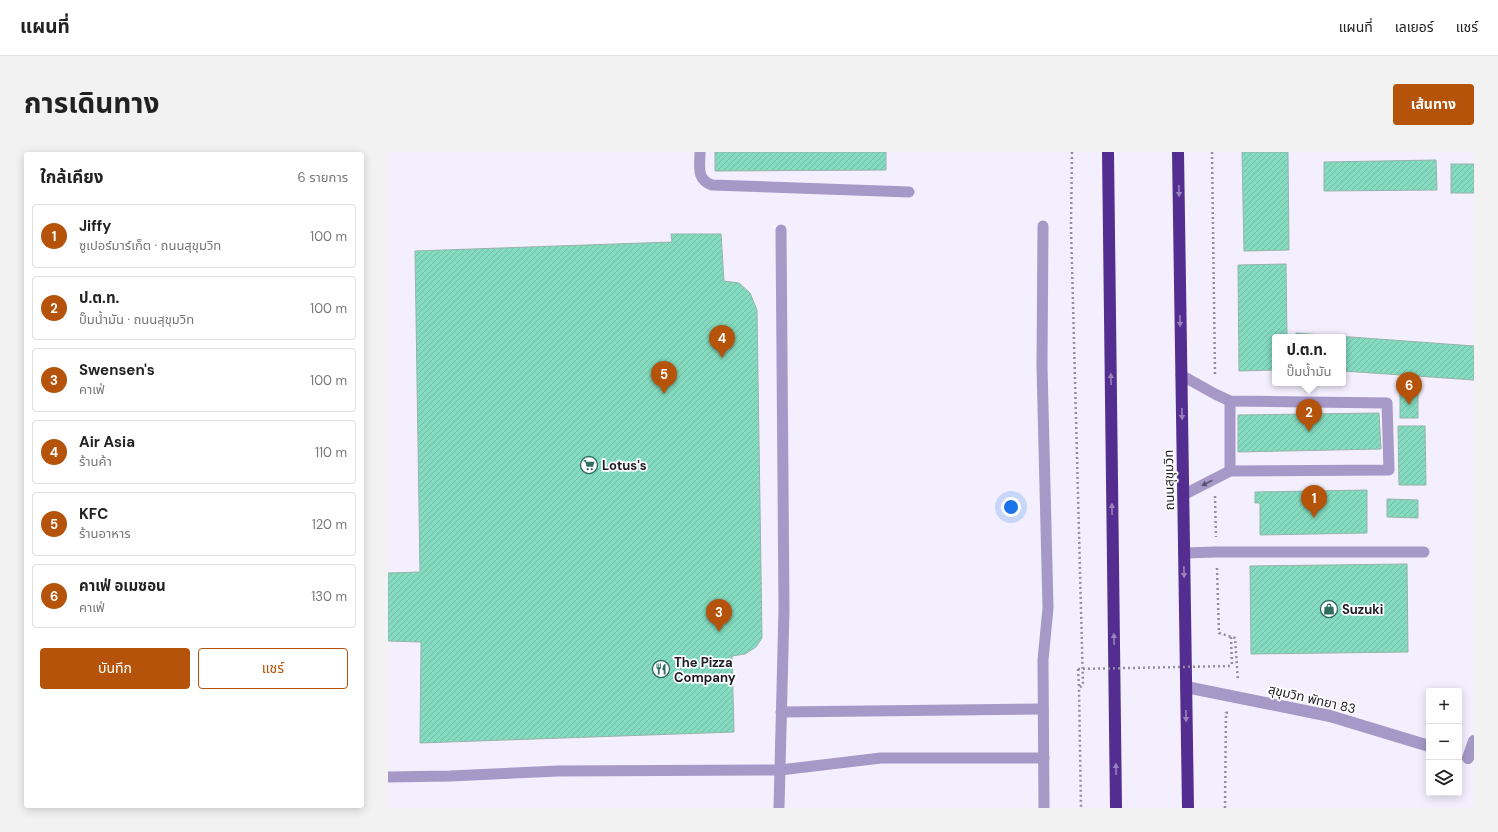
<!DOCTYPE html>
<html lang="th">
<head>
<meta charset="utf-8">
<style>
	:root { --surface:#fff; --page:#f2f2f2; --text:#222; --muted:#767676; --line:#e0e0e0; --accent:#b45309 }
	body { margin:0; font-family:"DM Sans","Noto Sans Thai",sans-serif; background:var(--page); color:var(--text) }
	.controls { position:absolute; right:12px; bottom:12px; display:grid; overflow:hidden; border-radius:4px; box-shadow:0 2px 10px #0003 }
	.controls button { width:36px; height:36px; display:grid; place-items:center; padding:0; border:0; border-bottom:1px solid var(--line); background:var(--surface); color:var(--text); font:20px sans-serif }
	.you { position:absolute; left:623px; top:355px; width:14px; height:14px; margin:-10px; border:3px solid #fff; border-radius:50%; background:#1a73e8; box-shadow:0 0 0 6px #1a73e833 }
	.badge { display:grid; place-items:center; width:26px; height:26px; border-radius:50%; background:var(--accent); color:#fff; font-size:13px; font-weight:700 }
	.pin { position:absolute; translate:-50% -33px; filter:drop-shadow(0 1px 2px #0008) }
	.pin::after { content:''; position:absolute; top:21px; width:14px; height:12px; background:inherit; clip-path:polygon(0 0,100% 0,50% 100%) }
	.popup { position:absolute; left:884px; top:182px; width:74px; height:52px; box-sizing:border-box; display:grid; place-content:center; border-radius:4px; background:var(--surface); filter:drop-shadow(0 1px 3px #0005); font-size:13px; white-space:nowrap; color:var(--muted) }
	.popup b { font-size:15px; color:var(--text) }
	.popup::after { content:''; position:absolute; left:50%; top:100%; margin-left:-8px; border:8px solid transparent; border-top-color:var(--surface) }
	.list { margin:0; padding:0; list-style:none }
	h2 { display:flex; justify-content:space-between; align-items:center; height:52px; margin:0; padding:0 16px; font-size:17px }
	h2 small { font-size:13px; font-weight:400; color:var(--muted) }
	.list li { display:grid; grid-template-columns:26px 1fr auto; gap:12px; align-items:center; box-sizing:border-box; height:64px; margin:0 8px 8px; padding:0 8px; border:1px solid var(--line); border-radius:4px }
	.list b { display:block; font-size:15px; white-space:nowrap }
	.list p { margin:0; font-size:13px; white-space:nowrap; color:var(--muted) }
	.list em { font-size:13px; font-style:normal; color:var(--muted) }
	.actions { display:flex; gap:8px; padding:12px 16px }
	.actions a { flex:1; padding:9px 0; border:1px solid var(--accent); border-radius:4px; text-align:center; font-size:14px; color:var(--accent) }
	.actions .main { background:var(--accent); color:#fff }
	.icon { flex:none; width:22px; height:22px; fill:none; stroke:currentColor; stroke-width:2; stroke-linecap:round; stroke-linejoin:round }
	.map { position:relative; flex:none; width:1086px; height:656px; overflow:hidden; border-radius:4px }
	header { display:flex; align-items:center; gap:24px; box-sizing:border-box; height:56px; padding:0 20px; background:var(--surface); border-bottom:1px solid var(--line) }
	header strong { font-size:19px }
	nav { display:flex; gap:22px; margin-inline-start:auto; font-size:14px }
	.intro { display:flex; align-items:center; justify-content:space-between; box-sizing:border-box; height:96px; padding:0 24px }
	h1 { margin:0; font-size:28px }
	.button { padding:10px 18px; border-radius:4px; background:var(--accent); color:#fff; font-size:14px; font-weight:700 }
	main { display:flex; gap:24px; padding:0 24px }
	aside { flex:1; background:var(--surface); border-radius:4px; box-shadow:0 2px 10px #0003 }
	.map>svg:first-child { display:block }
</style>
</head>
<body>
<header>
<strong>แผนที่</strong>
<nav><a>แผนที่</a><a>เลเยอร์</a><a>แชร์</a></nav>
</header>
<div class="intro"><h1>การเดินทาง</h1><a class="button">เส้นทาง</a></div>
<main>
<aside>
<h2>ใกล้เคียง<small>6 รายการ</small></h2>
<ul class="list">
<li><span class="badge">1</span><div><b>Jiffy</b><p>ซูเปอร์มาร์เก็ต · ถนนสุขุมวิท</p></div><em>100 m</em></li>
<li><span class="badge">2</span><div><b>ป.ต.ท.</b><p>ปั๊มน้ำมัน · ถนนสุขุมวิท</p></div><em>100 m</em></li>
<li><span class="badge">3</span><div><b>Swensen's</b><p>คาเฟ่</p></div><em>100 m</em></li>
<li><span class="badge">4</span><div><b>Air Asia</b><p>ร้านค้า</p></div><em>110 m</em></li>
<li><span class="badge">5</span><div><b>KFC</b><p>ร้านอาหาร</p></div><em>120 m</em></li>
<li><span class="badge">6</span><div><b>คาเฟ่ อเมซอน</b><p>คาเฟ่</p></div><em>130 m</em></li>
</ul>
<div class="actions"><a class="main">บันทึก</a><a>แชร์</a></div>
</aside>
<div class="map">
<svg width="1086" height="656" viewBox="0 0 1086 656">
	<defs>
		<pattern id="building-hatch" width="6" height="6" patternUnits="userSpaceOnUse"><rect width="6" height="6" fill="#84dbc0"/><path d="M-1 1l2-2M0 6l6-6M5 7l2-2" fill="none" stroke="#72bba5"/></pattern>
	</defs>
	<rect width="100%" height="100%" fill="#f3effe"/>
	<g fill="url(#building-hatch)" stroke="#98b3a9">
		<polygon points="327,0 498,0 498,18 327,19"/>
		<polygon points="854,0 900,0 901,98 856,99"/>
		<polygon points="1048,8 1049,38 936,39 936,10"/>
		<rect x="1063" y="12" width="23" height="29"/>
		<polygon points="283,82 333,82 336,129 351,131 362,141 369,158 374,486 368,495 357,502 344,504 346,580 32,591 33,490 0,489 0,421 32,420 27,99 284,90"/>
		<polygon points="898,112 899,185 887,185 887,218 851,219 850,113"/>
		<polygon points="908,181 1086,194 1086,228 955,219 955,185 908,185"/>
		<rect x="1012" y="241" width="18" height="25"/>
		<polygon points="991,261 993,297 850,300 850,263"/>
		<polygon points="1010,274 1037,274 1038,333 1011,333"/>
		<polygon points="979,338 979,381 872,383 872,351 867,351 867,340"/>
		<polygon points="999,347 1030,348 1030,366 999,365"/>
		<polygon points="1019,412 1020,500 863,502 862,414"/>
	</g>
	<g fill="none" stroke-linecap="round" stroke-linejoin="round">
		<g stroke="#928f9b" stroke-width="2.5" stroke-dasharray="2 3" stroke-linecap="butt">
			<polyline points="684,0 683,75 695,533 691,536 693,656"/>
			<polyline points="824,0 827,223"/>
			<polyline points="827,344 828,385"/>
			<polyline points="829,416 831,481 847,486 850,529"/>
			<polyline points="843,485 844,514"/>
			<polyline points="690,517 691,536"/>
			<polyline points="837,656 838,561 841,560"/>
		</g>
		<g stroke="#a699c8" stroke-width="11">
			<path d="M312 0C312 15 308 27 324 33L521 40"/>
			<polyline points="655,74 654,214 660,456 655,508 656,656"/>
			<polyline points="793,223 827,242 842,249 999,251 1001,318 842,319 795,343"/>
			<polyline points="842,249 842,319"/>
			<polyline points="796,401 828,400 1036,400"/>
			<polyline points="393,560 655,557"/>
			<polyline points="0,625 62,624 170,619 392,618 493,606 656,606"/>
			<polyline points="391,656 396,458 393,78"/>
		</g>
		<g stroke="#a699c8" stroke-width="12">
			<polyline points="798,535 942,564 1041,594"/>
			<polyline points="1080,606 1086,589"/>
		</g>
		<g stroke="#542d90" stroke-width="12">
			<polyline points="720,0 728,656"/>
			<polyline points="790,0 800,656"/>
		</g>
		<polyline stroke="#928f9b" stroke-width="2.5" stroke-dasharray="2 3" stroke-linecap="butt" points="690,517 844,514"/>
	</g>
	<defs><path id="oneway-solid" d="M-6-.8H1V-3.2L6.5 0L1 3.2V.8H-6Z"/></defs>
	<g fill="#9881bc">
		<use href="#oneway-solid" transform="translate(791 39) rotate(89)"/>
		<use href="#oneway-solid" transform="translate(792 169) rotate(89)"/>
		<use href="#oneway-solid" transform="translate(723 227) rotate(-91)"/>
		<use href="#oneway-solid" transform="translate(794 262) rotate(89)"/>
		<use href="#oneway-solid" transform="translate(724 357) rotate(-91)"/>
		<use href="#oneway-solid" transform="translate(796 420) rotate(89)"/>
		<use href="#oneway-solid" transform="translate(726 487) rotate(-91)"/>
		<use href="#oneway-solid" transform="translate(798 564) rotate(89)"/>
		<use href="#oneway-solid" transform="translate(728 617) rotate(-91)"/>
	</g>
	<use fill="#5b546e" href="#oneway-solid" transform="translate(819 331) rotate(153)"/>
	<defs>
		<g id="supermarket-ring" transform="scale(0.9)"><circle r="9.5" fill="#fff" stroke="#2f6e5c" stroke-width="1.5"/><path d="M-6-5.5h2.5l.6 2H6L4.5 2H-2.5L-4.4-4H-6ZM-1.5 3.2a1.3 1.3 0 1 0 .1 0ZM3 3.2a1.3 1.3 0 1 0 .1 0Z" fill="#2f6e5c"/></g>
		<g id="shop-ring" transform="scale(0.9)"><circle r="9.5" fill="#fff" stroke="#2f6e5c" stroke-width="1.5"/><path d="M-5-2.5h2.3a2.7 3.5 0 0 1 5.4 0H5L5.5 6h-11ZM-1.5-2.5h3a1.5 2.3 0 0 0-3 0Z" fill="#2f6e5c"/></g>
		<g id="restaurant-ring" transform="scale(0.9)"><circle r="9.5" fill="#fff" stroke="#2f6e5c" stroke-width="1.5"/><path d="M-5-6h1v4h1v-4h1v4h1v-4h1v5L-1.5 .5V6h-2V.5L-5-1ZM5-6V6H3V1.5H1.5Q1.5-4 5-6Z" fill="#2f6e5c"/></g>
	</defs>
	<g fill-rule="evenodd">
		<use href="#supermarket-ring" x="201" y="313"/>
		<use href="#shop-ring" x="941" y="457"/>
		<use href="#restaurant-ring" x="273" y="517"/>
	</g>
	<g text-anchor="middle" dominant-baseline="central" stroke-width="3.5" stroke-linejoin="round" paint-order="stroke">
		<g font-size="13" font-weight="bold" fill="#1e1c24" stroke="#fff" text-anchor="start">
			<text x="214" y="313">Lotus's</text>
			<text x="954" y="457">Suzuki</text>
			<text x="286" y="510">The Pizza<tspan x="286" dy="15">Company</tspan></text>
		</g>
		<g font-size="13" fill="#1e1c24" stroke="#fff">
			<text transform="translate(781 328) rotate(-91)">ถนนสุขุมวิท</text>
			<text transform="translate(924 547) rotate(13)">สุขุมวิท พัทยา 83</text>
		</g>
	</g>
</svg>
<div class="controls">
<button>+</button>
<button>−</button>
<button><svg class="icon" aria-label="layers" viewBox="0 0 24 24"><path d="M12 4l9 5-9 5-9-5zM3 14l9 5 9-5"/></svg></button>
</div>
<div class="you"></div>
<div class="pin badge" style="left:926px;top:366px">1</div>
<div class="pin badge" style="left:921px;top:280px">2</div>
<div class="popup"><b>ป.ต.ท.</b>ปั๊มน้ำมัน</div>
<div class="pin badge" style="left:331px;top:480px">3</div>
<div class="pin badge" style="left:334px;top:206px">4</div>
<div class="pin badge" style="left:276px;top:242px">5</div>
<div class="pin badge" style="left:1021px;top:253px">6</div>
</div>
</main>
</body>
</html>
